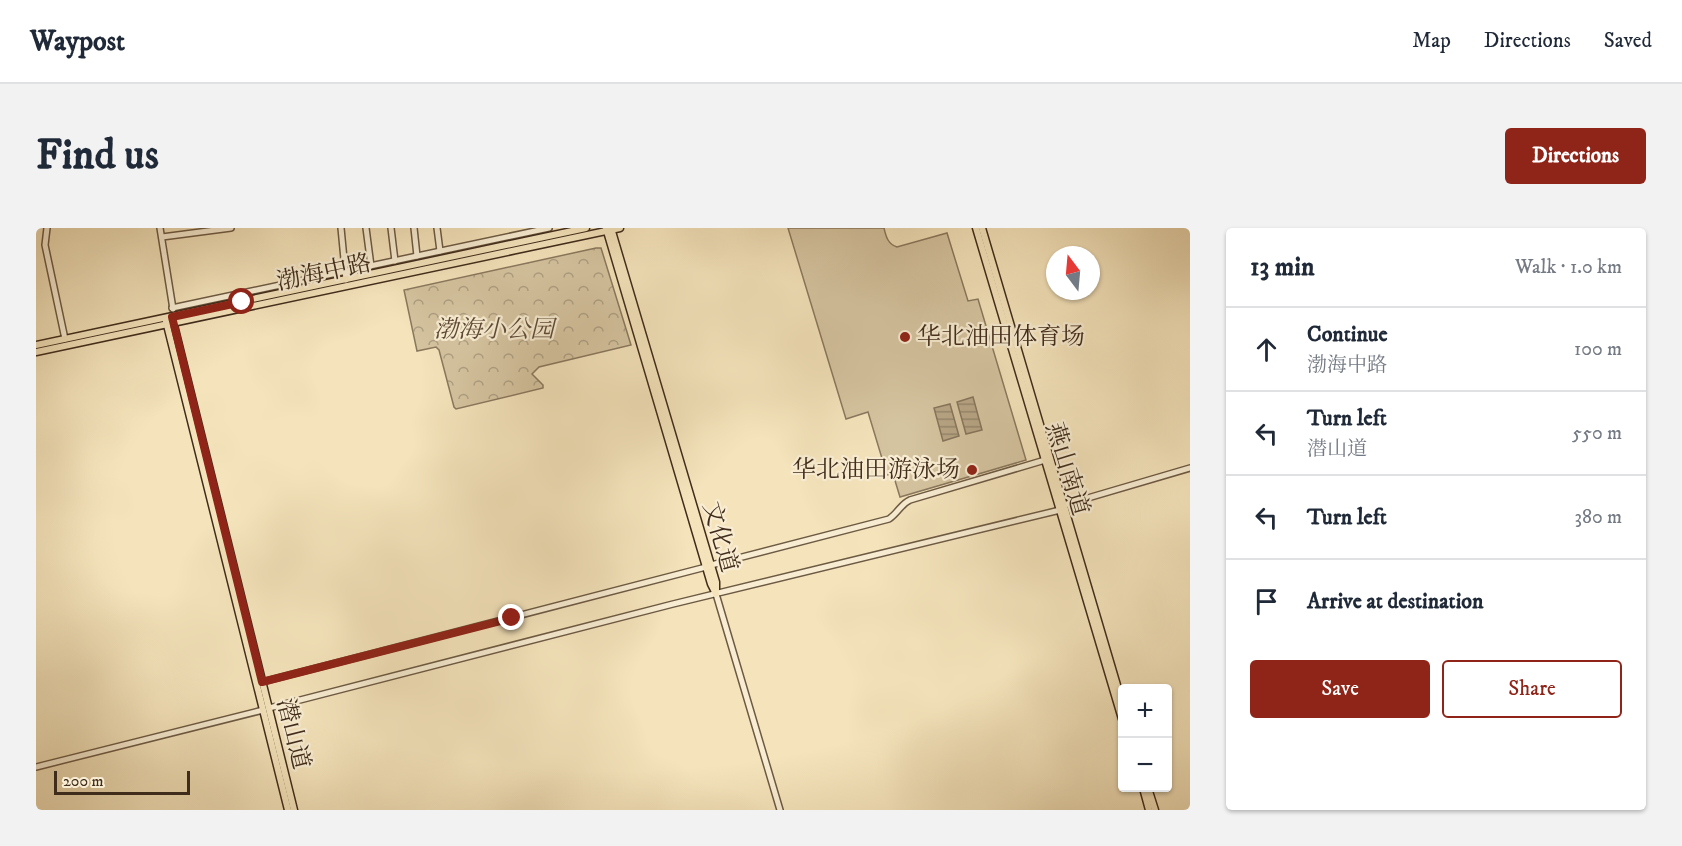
<!DOCTYPE html>
<html lang="en">
<head>
<meta charset="utf-8">
<style>
	:root { --surface:#fff; --page:#f2f2f3; --text:#1f2937; --muted:#747a83; --line:#e0e1e3; --accent:#8f2418 }
	body { margin:0; font-family:"IM FELL DW Pica","Noto Serif SC",serif; background:var(--page); color:var(--text) }
	.controls { position:absolute; right:18px; bottom:18px; display:grid; overflow:hidden; border-radius:6px; box-shadow:0 2px 4px #0004 }
	.controls button { width:54px; height:54px; display:grid; place-items:center; padding:0; border:0; border-bottom:2px solid var(--line); background:var(--surface); color:var(--text); font:30px sans-serif }
	.compass { position:absolute; left:1010px; top:18px; width:54px; height:54px; border-radius:50%; background:var(--surface); box-shadow:0 2px 4px #0004; rotate:344deg }
	.scale { position:absolute; left:18px; bottom:15px; width:136px; box-sizing:border-box; padding-left:6px; border:3px solid #402c1b; border-top:0; font-size:16px; line-height:21px; white-space:nowrap; color:#402c1b; -webkit-text-stroke:4px #f8edd3; paint-order:stroke }
	.stop { position:absolute; width:18px; height:18px; margin:-14px; border:4px solid #8f2418; border-radius:50%; background:#fff }
	.stop.end { background:#8f2418; border-color:#fff; box-shadow:0 2px 6px #0008 }
	.list { margin:0; padding:0; list-style:none }
	h2 { display:flex; justify-content:space-between; align-items:center; height:78px; margin:0; padding:0 24px; font-size:26px }
	h2 small { font-size:20px; font-weight:400; color:var(--muted) }
	.list li { display:grid; grid-template-columns:39px 1fr auto; gap:18px; align-items:center; box-sizing:border-box; height:84px; padding:0 24px; border-top:2px solid var(--line) }
	.list b { display:block; font-size:22px; white-space:nowrap }
	.list p { margin:0; font-size:20px; white-space:nowrap; color:var(--muted) }
	.list em { font-size:20px; font-style:normal; color:var(--muted) }
	.actions { display:flex; gap:12px; padding:18px 24px }
	.actions a { flex:1; padding:14px 0; border:2px solid var(--accent); border-radius:6px; text-align:center; font-size:21px; color:var(--accent) }
	.actions .main { background:var(--accent); color:#fff }
	.icon { flex:none; width:33px; height:33px; fill:none; stroke:currentColor; stroke-width:2; stroke-linecap:round; stroke-linejoin:round }
	.map { position:relative; flex:none; width:1154px; height:582px; overflow:hidden; border-radius:6px }
	header { display:flex; align-items:center; gap:36px; box-sizing:border-box; height:84px; padding:0 30px; background:var(--surface); border-bottom:2px solid var(--line) }
	header strong { font-size:28px }
	nav { display:flex; gap:33px; margin-inline-start:auto; font-size:21px }
	.intro { display:flex; align-items:center; justify-content:space-between; box-sizing:border-box; height:144px; padding:0 36px }
	h1 { margin:0; font-size:42px }
	.button { padding:15px 27px; border-radius:6px; background:var(--accent); color:#fff; font-size:21px; font-weight:700 }
	main { display:flex; gap:36px; padding:0 36px }
	aside { flex:1; background:var(--surface); border-radius:6px; box-shadow:0 2px 4px #0004 }
	.map>svg:first-child { display:block }
</style>
</head>
<body>
<header>
<strong>Waypost</strong>
<nav><a>Map</a><a>Directions</a><a>Saved</a></nav>
</header>
<div class="intro"><h1>Find us</h1><a class="button">Directions</a></div>
<main>
<div class="map">
<svg width="1154" height="582" viewBox="0 0 1154 582">
	<defs>
		<pattern id="park-crowns" width="20" height="18" patternUnits="userSpaceOnUse" patternTransform="scale(1.5)"><rect width="20" height="18" fill="#d5c4a0"/><path d="M2 6a3 3 0 1 1 6 0M12 15a3 3 0 1 1 6 0" fill="none" stroke="#ae9f82"/></pattern>
		<pattern id="water-rules" width="6" height="5" patternUnits="userSpaceOnUse" patternTransform="scale(1.5)"><rect width="6" height="5" fill="#b7a585"/><path d="M0 2.5h6" fill="none" stroke="#96876c"/></pattern>
	</defs>
	<rect width="100%" height="100%" fill="#f4e3bb"/>
	<filter id="stains"><feTurbulence type="fractalNoise" baseFrequency=".00333" numOctaves="4"/><feColorMatrix values="0 0 0 0 .2 0 0 0 0 .09 0 0 0 0 .02 0 0 0 .5 -.17"/></filter>
	<radialGradient id="worn" r=".72"><stop offset=".6" stop-color="#630" stop-opacity="0"/><stop offset="1" stop-color="#630" stop-opacity=".3"/></radialGradient>
	<path fill="#d5c4a0" stroke="#8a785e" stroke-width="1.5" d="M752 0H848C850 9 852 16 861 19L911 5 932 73 942 71 990 232 864 269 857 246 851 247 832 184 810 191Z"/>
	<polygon fill="url(#park-crowns)" stroke="#8a785e" stroke-width="1.5" points="560,20 565,20 595,117 503,139 496,146 507,157 507,160 420,181 418,179 403,122 400,119 381,123 368,62"/>
	<g fill="url(#water-rules)" stroke="#87755b" stroke-width="1.5">
		<polygon points="937,169 946,202 930,206 921,174"/>
		<polygon points="914,176 923,208 907,213 898,180"/>
	</g>
	<g fill="none" stroke-linecap="round" stroke-linejoin="round">
		<g stroke="#6d5a43" stroke-width="8">
			<g id="minor">
				<polyline points="11,0 9,17 29,111"/>
				<polyline points="124,0 137,81"/>
				<polyline points="305,0 310,52"/>
				<polyline points="330,0 335,38"/>
				<polyline points="355,0 359,33"/>
				<polyline points="378,0 381,28"/>
				<polyline points="401,0 404,23"/>
				<polyline points="126,9 195,0"/>
				<polyline points="136,80 513,0"/>
				<polyline points="1028,277 1154,240"/>
				<path d="M675 337 853 291C862 285 865 276 874 272L1009 232"/>
				<polyline points="680,366 744,582"/>
				<polyline points="226,454 670,339"/>
				<polyline points="233,480 637,376 1024,282"/>
				<polyline points="0,539 227,482"/>
			</g>
		</g>
		<g stroke="#402c1b" stroke-width="9">
			<g id="major">
				<polyline points="570,0 675,356 680,366"/>
				<polyline points="575,0 680,354 680,362"/>
				<polyline points="940,0 1086,491"/>
				<polyline points="946,0 1086,474"/>
				<polyline points="130,93 252,582"/>
				<polyline points="137,93 258,582"/>
				<polyline points="0,117 550,0"/>
				<polyline points="0,124 584,0"/>
				<polyline points="1107,560 1113,582"/>
				<polyline points="1112,560 1119,582"/>
			</g>
		</g>
		<use href="#minor" stroke="#f8edd3" stroke-width="5"/>
		<use href="#major" stroke="#f4e3bb" stroke-width="6"/>
	</g>
	<g fill="none" stroke-linecap="round" stroke-linejoin="round">
		<polyline stroke="#8f2418" stroke-width="8" points="206,74 136,89 226,454 476,390"/>
	</g>
	<g fill="#8f2418" stroke="#f8edd3" stroke-width="2">
		<circle cx="869" cy="109" r="6"/>
		<circle cx="936" cy="242" r="6"/>
	</g>
	<g text-anchor="middle" dominant-baseline="central" stroke-width="4.5" stroke-linejoin="round" paint-order="stroke">
		<g font-size="24" fill="#402c1b" stroke="#f8edd3">
			<text transform="translate(288 45) rotate(-12)">渤海中路</text>
			<text transform="translate(1031 241) rotate(73)">燕山南道</text>
			<text transform="translate(684 309) rotate(74)">文化道</text>
			<text transform="translate(257 506) rotate(76)">潜山道</text>
		</g>
		<g font-size="24" font-style="italic" fill="#5e4a36" stroke="#f8edd3">
			<text x="458" y="102">渤海小公园</text>
		</g>
		<g font-size="24" fill="#402c1b" stroke="#f8edd3" text-anchor="start">
			<text x="881" y="109">华北油田体育场</text>
			<text x="924" y="242" text-anchor="end">华北油田游泳场</text>
		</g>
	</g>
	<rect width="100%" height="100%" filter="url(#stains)"/>
	<rect width="100%" height="100%" fill="url(#worn)"/>
</svg>
<div class="controls">
<button>+</button>
<button>−</button>
</div>
<svg class="compass" viewBox="-18 -18 36 36"><path d="M0-13l5 13h-10z" fill="#e53935"/><path d="M0 13l5-13h-10z" fill="#747a83"/></svg>
<div class="scale">200 m</div>
<div class="stop" style="left:206px;top:74px"></div>
<div class="stop end" style="left:476px;top:390px"></div>
</div>
<aside>
<h2>13 min<small>Walk · 1.0 km</small></h2>
<ul class="list">
<li><svg class="icon" aria-label="ahead" viewBox="0 0 24 24"><path d="M12 20V5M6 11l6-6 6 6"/></svg><div><b>Continue</b><p>渤海中路</p></div><em>100 m</em></li>
<li><svg class="icon" aria-label="left" viewBox="0 0 24 24"><path d="M17 20v-9H6M10 6l-5 5 5 5"/></svg><div><b>Turn left</b><p>潜山道</p></div><em>550 m</em></li>
<li><svg class="icon" aria-label="left" viewBox="0 0 24 24"><path d="M17 20v-9H6M10 6l-5 5 5 5"/></svg><div><b>Turn left</b></div><em>380 m</em></li>
<li><svg class="icon" aria-label="arrive" viewBox="0 0 24 24"><path d="M6 21V4h12l-3 4 3 4H6"/></svg><div><b>Arrive at destination</b></div></li>
</ul>
<div class="actions"><a class="main">Save</a><a>Share</a></div>
</aside>
</main>
</body>
</html>
